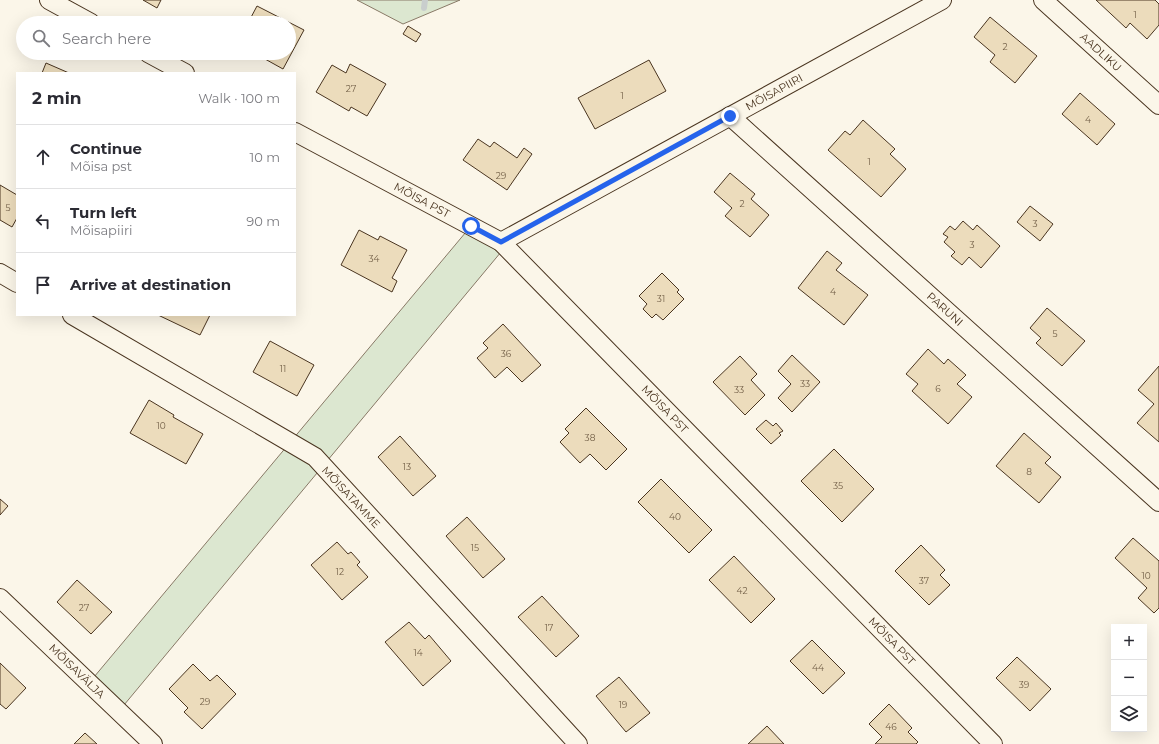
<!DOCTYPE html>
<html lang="en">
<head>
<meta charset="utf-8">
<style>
	:root { --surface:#fff; --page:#f2f2f3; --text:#2b2b33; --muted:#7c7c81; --line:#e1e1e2 }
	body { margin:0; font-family:Montserrat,sans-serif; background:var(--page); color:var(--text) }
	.controls { position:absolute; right:12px; bottom:12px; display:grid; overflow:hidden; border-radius:0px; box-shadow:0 4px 16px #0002 }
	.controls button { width:36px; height:36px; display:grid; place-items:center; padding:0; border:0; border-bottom:1px solid var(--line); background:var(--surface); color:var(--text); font:20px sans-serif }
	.stop { position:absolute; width:12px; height:12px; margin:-9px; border:3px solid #2563eb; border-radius:50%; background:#fff }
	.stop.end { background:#2563eb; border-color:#fff; box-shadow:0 1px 4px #0008 }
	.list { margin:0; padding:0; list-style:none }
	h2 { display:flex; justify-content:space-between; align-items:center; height:52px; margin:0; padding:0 16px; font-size:17px }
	h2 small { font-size:13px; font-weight:400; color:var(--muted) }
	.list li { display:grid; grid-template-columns:26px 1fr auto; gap:12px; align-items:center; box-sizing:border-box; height:64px; padding:0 16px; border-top:1px solid var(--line) }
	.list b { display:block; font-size:15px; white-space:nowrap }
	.list p { margin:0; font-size:13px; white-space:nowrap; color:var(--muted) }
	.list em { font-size:13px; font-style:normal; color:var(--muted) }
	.icon { flex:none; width:22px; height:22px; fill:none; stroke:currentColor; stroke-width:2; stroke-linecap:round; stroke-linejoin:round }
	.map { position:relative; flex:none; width:1159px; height:744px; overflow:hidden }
	.search { position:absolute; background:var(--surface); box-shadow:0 4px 16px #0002; left:16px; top:16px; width:280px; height:44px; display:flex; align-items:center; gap:10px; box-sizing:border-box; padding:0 14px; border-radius:22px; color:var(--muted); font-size:15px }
	.panel { position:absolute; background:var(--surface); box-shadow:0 4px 16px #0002; left:16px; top:72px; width:280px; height:244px; border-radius:0px }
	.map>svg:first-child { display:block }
</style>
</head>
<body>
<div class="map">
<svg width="1159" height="744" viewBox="0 0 1159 744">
	<rect width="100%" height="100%" fill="#fbf6e9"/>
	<g fill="#dce7d0" stroke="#887966">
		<polygon points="357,0 460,0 403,24"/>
		<polygon points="471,226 506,246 119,711 89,683"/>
	</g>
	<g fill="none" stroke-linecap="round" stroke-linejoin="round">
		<polyline stroke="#c9cecd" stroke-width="6" points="424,8 425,0"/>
	</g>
	<g fill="#ecdcbc" stroke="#4a3520">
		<polygon points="143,0 161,0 157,8"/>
		<polygon points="1096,0 1155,0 1159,4 1159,25 1147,39 1130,23 1126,28"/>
		<polygon points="257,6 304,30 283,69 256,54 257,53 289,53 289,23 248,23"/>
		<polygon points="990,17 1037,56 1015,83 990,62 995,55 974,37"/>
		<polygon points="408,26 421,34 416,42 403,34"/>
		<polygon points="649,60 666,91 595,129 578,98"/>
		<polygon points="46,63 69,73 42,73"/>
		<polygon points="350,64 386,84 367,116 351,107 349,111 316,92 332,65 346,73"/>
		<polygon points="1080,93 1115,124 1097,145 1062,114"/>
		<polygon points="863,120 895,149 890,154 906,169 881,197 828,150 845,131 850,135"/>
		<polygon points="478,139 490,147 494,142 517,158 524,148 532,154 507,190 463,160"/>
		<polygon points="730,173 755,194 751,199 769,215 750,237 725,216 732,208 714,192"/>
		<polygon points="0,185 17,195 17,218 12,227 0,220"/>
		<polygon points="1030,206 1053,224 1040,241 1017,222"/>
		<polygon points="963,221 973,230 977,225 1000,246 981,268 969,257 962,265 951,256 955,252 944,242 948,237 943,234 950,226 955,230"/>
		<polygon points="359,230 378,240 380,236 407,250 392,278 397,281 392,292 341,265"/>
		<polygon points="827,251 842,263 836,270 868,295 844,325 798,288"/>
		<polygon points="662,273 679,290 677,292 684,299 663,320 656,314 652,318 643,309 647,304 639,296"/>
		<polygon points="1047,308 1085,341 1062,366 1036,343 1041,338 1030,328"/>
		<polygon points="158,315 210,315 200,335"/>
		<polygon points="503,324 541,365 522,382 507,367 495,378 477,358 488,348 483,343"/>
		<polygon points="270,341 314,365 297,396 253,372"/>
		<polygon points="928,349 944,364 948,359 966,375 957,384 972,397 948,424 912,391 918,384 906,374"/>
		<polygon points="792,355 820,382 792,412 778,398 791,384 778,371"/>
		<polygon points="740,356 757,374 751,380 765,395 745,415 713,382"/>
		<polygon points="1159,366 1159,442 1137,423 1154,404 1138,390"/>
		<polygon points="149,400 174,415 173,417 203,434 186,464 130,433"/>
		<polygon points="586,408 627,449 606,470 590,454 580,463 560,442 569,433 565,429"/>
		<polygon points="766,420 773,426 776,423 783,431 779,433 781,435 771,444 756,429"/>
		<polygon points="1024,433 1051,457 1045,463 1061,477 1039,503 996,466"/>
		<polygon points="400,436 436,476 413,496 378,457"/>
		<polygon points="834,449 874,489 842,522 801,481"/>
		<polygon points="661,479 712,530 689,553 638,502"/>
		<polygon points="0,499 8,506 0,515"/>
		<polygon points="467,517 505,559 483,578 446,536"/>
		<polygon points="1133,538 1159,561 1159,608 1154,613 1138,598 1147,588 1115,558"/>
		<polygon points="337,542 348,554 351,552 360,562 357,565 368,577 342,600 311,565"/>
		<polygon points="921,545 945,570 940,575 950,585 929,605 895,571"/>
		<polygon points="734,556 775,599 751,623 709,580"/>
		<polygon points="77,580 112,612 91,634 57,602"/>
		<polygon points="542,596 579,636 556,657 518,617"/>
		<polygon points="409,622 425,639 429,635 451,661 423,686 385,642"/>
		<polygon points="812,640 845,673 823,694 790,661"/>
		<polygon points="1017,657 1051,689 1030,711 996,678"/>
		<polygon points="0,663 26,688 6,709 0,704"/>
		<polygon points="193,664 210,681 217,675 236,694 202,729 184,712 188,708 169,689"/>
		<polygon points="619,677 650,713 626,732 596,696"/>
		<polygon points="889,704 912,728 908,732 918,742 916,744 875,744 882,737 869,724"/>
		<polygon points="767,726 784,744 748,744"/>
		<polygon points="85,733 97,744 74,744"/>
	</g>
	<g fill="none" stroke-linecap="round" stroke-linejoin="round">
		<g stroke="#4a3520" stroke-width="20">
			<g id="minor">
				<polyline points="49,0 91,23"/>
				<polyline points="1043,0 1159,105"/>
				<polyline points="148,53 185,73"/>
				<polyline points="730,116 1159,502"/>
				<polyline points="295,132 501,242 993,744"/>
				<polyline points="501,242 942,0"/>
				<polyline points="0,273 17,283"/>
				<polyline points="72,315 315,457 578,744"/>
				<polyline points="0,598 153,744"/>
			</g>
		</g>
		<use href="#minor" stroke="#fbf6e9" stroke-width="18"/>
	</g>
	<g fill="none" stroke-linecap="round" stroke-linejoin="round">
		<polyline stroke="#2563eb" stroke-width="5" points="471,226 501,242 730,116"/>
	</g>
	<g text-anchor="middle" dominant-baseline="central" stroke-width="3" stroke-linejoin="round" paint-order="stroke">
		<g font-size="9" fill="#725f47">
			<text x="1135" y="14">1</text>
			<text x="1005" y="46">2</text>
			<text x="351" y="88">27</text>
			<text x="622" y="95">1</text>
			<text x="1088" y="119">4</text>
			<text x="869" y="161">1</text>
			<text x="501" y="175">29</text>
			<text x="742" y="203">2</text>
			<text x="8" y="207">5</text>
			<text x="1035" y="223">3</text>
			<text x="972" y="244">3</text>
			<text x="374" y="258">34</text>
			<text x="833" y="291">4</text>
			<text x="661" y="298">31</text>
			<text x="1055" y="333">5</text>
			<text x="506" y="353">36</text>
			<text x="283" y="368">11</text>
			<text x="805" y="383">33</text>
			<text x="938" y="388">6</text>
			<text x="739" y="389">33</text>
			<text x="161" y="425">10</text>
			<text x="590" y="437">38</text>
			<text x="407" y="466">13</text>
			<text x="1029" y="471">8</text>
			<text x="838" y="485">35</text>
			<text x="675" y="516">40</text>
			<text x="475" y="547">15</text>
			<text x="340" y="571">12</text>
			<text x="1146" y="575">10</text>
			<text x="924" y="580">37</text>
			<text x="742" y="590">42</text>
			<text x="84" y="607">27</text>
			<text x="549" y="627">17</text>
			<text x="418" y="652">14</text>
			<text x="818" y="667">44</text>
			<text x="1024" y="684">39</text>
			<text x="205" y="701">29</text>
			<text x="623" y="704">19</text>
			<text x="891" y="726">46</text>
		</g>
		<g font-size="11" fill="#4a3520" stroke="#fbf6e9">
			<text transform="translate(1101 52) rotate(42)">AADLIKU</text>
			<text transform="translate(774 92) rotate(-29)">MÕISAPIIRI</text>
			<text transform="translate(422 200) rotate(28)">MÕISA PST</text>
			<text transform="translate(945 309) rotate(42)">PARUNI</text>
			<text transform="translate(665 409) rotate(46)">MÕISA PST</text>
			<text transform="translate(351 497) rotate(47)">MÕISATAMME</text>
			<text transform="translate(892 641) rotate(46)">MÕISA PST</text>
			<text transform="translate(77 671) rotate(44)">MÕISAVÄLJA</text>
		</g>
	</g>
</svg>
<div class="controls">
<button>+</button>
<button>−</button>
<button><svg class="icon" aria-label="layers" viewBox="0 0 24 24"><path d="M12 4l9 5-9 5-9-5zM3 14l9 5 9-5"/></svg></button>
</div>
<div class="stop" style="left:471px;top:226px"></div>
<div class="stop end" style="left:730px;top:116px"></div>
<div class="search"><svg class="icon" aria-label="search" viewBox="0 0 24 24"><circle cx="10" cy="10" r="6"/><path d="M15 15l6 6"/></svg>Search here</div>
<section class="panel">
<h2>2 min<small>Walk · 100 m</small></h2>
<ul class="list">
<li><svg class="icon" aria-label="ahead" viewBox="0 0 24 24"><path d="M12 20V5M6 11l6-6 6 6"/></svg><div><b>Continue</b><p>Mõisa pst</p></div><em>10 m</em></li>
<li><svg class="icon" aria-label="left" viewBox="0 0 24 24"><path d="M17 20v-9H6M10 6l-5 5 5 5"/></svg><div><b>Turn left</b><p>Mõisapiiri</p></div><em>90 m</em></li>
<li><svg class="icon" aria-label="arrive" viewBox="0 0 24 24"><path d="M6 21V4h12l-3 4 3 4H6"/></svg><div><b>Arrive at destination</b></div></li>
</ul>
</section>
</div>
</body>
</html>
